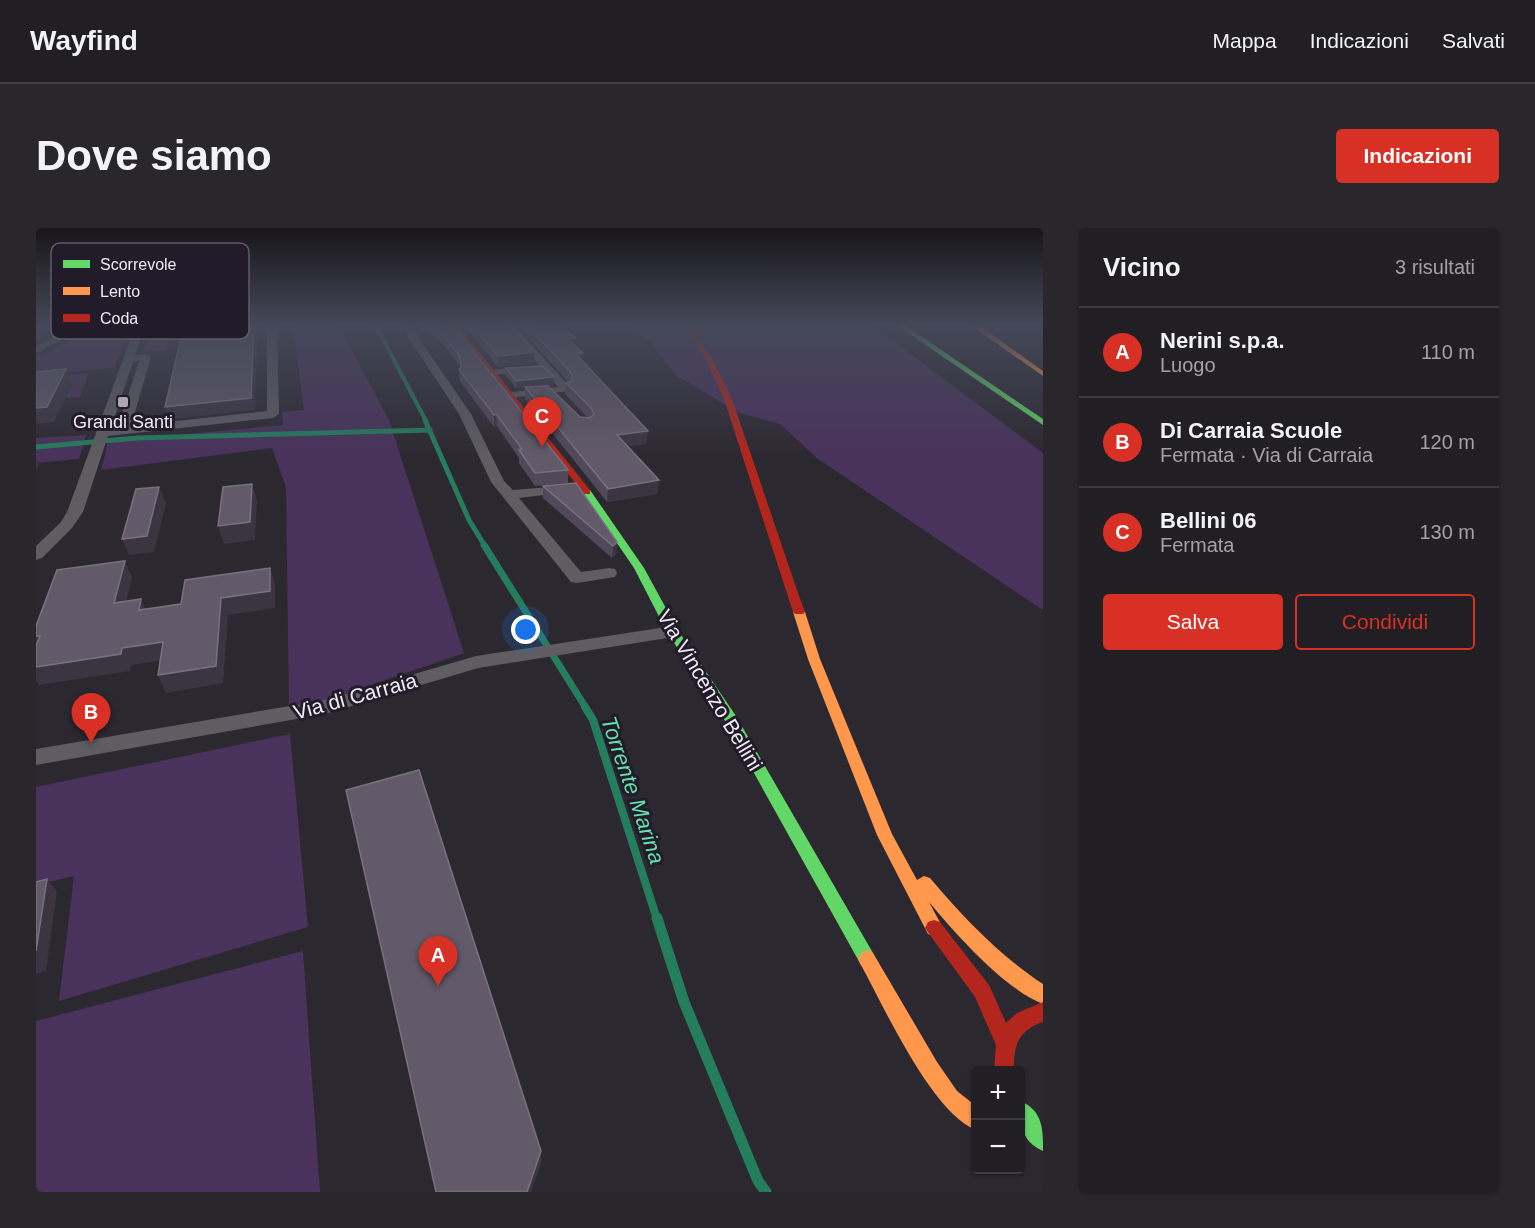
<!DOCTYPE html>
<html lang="it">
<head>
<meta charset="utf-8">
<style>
	:root { --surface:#211e24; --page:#29272c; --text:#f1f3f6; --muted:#a2a2a6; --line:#3e3c41; --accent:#d93025 }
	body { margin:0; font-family:Arial,sans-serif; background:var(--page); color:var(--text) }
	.controls { position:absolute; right:18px; bottom:18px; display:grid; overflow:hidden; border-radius:6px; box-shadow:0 2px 4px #0004 }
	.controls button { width:54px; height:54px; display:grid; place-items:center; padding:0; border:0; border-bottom:2px solid var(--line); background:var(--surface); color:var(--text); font:30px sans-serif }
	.you { position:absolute; left:490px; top:402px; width:21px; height:21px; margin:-15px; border:4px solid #fff; border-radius:50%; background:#1a73e8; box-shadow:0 0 0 9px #1a73e833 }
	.badge { display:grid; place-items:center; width:39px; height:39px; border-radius:50%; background:var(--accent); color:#fff; font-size:20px; font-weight:700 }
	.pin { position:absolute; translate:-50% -50px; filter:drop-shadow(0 2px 3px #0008) }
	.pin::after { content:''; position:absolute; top:32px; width:21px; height:18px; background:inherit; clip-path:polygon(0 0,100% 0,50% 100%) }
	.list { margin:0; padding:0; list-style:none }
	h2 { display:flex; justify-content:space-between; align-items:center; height:78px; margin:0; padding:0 24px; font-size:26px }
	h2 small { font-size:20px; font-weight:400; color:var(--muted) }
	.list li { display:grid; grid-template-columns:39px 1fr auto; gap:18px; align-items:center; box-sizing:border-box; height:90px; padding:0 24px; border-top:2px solid var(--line) }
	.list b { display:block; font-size:22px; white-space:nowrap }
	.list p { margin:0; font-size:20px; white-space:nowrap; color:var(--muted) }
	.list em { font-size:20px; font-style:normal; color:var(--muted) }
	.actions { display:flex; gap:12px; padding:18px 24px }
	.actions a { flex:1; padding:14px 0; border:2px solid var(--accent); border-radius:6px; text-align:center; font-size:21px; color:var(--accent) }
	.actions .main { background:var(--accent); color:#fff }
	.map { position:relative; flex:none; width:1007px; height:964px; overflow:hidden; border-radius:6px }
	header { display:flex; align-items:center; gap:36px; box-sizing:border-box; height:84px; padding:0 30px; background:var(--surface); border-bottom:2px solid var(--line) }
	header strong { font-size:28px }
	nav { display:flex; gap:33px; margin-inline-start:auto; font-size:21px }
	.intro { display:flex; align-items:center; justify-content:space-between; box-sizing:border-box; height:144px; padding:0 36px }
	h1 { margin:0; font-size:42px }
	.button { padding:15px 27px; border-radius:6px; background:var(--accent); color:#fff; font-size:21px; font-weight:700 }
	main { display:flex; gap:36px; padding:0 36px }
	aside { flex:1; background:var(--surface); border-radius:6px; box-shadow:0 2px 4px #0004 }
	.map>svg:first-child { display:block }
</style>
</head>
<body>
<header>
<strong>Wayfind</strong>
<nav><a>Mappa</a><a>Indicazioni</a><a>Salvati</a></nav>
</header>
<div class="intro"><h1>Dove siamo</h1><a class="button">Indicazioni</a></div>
<main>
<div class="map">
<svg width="1007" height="964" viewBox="0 0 1007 964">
	<rect width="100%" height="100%" fill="#2c2830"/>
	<g fill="#49325b">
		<polygon points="68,96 96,96 78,140 3,147 52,146 44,169 29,170 36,156 0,159 0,126 9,126"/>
		<polygon points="257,96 302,96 353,192 428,425 253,485 250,259 236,220 65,242 72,214 247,197 246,184 268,182"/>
		<polygon points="589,96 834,96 1007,225 1007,382 782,231 744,196 703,185 641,148 614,114"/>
		<polygon points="136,97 130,122 107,124 116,98"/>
		<polygon points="50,207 43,231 0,235 0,210"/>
		<polygon points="254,506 272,699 23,773 38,648 0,657 0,559"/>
		<polygon points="267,723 284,964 0,964 0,793"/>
	</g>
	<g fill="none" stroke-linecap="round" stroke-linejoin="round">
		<polyline stroke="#247d5d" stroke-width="4" points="339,96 390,193"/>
		<g stroke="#247d5d" stroke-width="5">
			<polyline points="389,192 433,292 449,318"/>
			<polyline points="0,219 101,210 394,202"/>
		</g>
		<polyline stroke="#247d5d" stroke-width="7" points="448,317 550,480"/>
		<polyline stroke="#247d5d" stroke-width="8" points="549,479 557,492 621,691"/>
		<polyline stroke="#247d5d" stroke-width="11" points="621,690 648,774 722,953 730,964"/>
		<g fill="#5f5c62" fill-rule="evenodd">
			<polygon points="44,96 56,96 0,125 0,118"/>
			<path d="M100 96H110L99 127 110 126 115 129 95 198 231 183V96H241L243 186 237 190 72 208 47 284 36 300 6 330 0 332V318L25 294 31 284ZM103 133 82 199 75 200 97 134Z"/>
			<polygon points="367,96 377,96 382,109 435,186 468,253 477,262 538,257 540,260 533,264 483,270 545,344 573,340 579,341 581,345 579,349 541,355 535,354 455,254 423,186 372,109"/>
			<polygon points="467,96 477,96 534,159 534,163 471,170 469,168 475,164 522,159 508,143 452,147 451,145 456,142 503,137"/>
			<polygon points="637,398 644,400 646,404 644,408 442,440 289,486 0,537 0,521 289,472 440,428"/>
		</g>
		<g fill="#63d668" fill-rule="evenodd">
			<polygon points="859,96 867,96 1007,191 1007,197"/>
			<polygon points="548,262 554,262 608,340 643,404 700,488 837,725 840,731 837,737 831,740 825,737 689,493 631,404 598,340 546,264"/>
			<path d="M984 873C1007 882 1007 902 1007 923 984 913 984 894 984 873Z"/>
		</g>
		<g fill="#ff974d" fill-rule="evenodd">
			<polygon points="933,96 941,96 1007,143 1007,148"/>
			<path d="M763 381 769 384 784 431 856 606 881 652 888 648 894 650C928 690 963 727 1007 756V776C967 760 921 707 893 674L907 700 904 706 898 708 892 706 841 607 772 431 757 384Z"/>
			<path d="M831 722 837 725 901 834 921 863 940 878V902C896 885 848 779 825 737L822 731 825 725Z"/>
		</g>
		<g fill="#b3261e" fill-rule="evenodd">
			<polygon points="414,96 421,96 554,262 554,266 548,266"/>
			<polygon points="646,96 652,96 677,132 696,171 763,368 769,384 767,386 759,386 757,384 688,171 670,132"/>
			<path d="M898 692 904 694 953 757 970 795 981 785 1007 774V794C982 802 977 819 978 842H958L960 817 939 769 889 700 892 694Z"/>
		</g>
	</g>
	<g fill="#514959">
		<polygon points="388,96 416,96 532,242 532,255 499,258 483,235 483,230 461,198 458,199 424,153 423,142 424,138 408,117 389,101"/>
		<polygon points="427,96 474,96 498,135 462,139"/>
		<polygon points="480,96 523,96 539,117 547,125 546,133 612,203 610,216 591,218 623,252 621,266 571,274 489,171 489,160 481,161 470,148 470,140 517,157 512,158 544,189 552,190 529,166 530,155 532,154"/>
		<polygon points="507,258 581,314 580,326 576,330 507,270"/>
	</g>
	<g fill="#3b3541">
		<polygon points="4,96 32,96 0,112 0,98"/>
		<polygon points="218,96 222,96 219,182 134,191 129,179"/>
		<polygon points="539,110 539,121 532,111"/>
		<polygon points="498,124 498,135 462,139 462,128"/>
		<polygon points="547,125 546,136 540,126"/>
		<polygon points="30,141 36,156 18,194 0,196 0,180"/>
		<polygon points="518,149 517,157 481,161 480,153"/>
		<polygon points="460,186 461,198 458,199 458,187"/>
		<polygon points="612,203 610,216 580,219 581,207"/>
		<polygon points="0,232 3,237 0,241"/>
		<polygon points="623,252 621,266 571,274 572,261"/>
		<polygon points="216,256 221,272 219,312 188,316 182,298"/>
		<polygon points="123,259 130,275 118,324 93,327 86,311"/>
		<polygon points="581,314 580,326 576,330 577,318"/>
		<polygon points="89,333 96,349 86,392 78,375"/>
		<polygon points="234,340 239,357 239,380 192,387 187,455 130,465 122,447 185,370"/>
		<polygon points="105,371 113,388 103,382"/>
		<polygon points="0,408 4,408 6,426 0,416"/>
		<polygon points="127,414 135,431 95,437 94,443 3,457 0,452 0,439 86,420"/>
		<polygon points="11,651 21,663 10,743 0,746 0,723"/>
		<polygon points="505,923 505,936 495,964 491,964"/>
	</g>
	<g fill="#625a69" stroke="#78717f" stroke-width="1.5">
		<polygon points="148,96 218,96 215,170 129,179"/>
		<polygon points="394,96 416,96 532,242 499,245 483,222 486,221 460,186 458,187 423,142 425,138 423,127 407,107"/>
		<polygon points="435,96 474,96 498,124 462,128"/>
		<polygon points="490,96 523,96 539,110 532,111 547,125 540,126 612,203 581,207 623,252 572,261 489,159 512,158 544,189 554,190 558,186 555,180 530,155 536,153 536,146"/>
		<polygon points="507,138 518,149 480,153 470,140"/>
		<polygon points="30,141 11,179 0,180 0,144"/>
		<polygon points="540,255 581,314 577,318 507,258"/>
		<polygon points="216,256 214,294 182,298 187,259"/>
		<polygon points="123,259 111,308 86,311 100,261"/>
		<polygon points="89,333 78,375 105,371 103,382 145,376 149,352 234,340 234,363 185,370 180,438 122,447 127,414 86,420 85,426 0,439 0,418 4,408 0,408 0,398 21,342"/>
		<polygon points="383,542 505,923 491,964 400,964 310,562"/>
		<polygon points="11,651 0,723 0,654"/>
	</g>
	<linearGradient id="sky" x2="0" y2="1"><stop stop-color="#18161a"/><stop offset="0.42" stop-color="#454859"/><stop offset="1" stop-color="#454859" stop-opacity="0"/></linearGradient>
	<rect width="1007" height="231" fill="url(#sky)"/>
	<rect fill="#aba6af" stroke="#221b29" stroke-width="2" x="81" y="168" width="12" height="12" rx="3"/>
	<g text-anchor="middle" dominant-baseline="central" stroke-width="6" stroke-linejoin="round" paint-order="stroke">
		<g font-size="18" fill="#efeaf4" stroke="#221b29">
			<text x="87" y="194">Grandi Santi</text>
		</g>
		<g font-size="21" fill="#efeaf4" stroke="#221b29">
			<text transform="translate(674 462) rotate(59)">Via Vincenzo Bellini</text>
			<text transform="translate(319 468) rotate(-15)">Via di Carraia</text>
		</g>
		<g font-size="22" font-style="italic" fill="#64e2ae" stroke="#221b29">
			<text transform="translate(597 562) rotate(71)">Torrente Marina</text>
		</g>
	</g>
	<rect x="15" y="15" width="198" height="96" rx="9" fill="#221b29" stroke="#605966" stroke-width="1.5"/>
	<rect x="27" y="32" width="27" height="8" fill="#63d668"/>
	<rect x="27" y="59" width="27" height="8" fill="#ff974d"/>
	<rect x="27" y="86" width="27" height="8" fill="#b3261e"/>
	<g font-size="16" fill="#efeaf4">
		<text x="64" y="42">Scorrevole</text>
		<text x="64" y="69">Lento</text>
		<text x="64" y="96">Coda</text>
	</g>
</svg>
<div class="controls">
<button>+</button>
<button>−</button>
</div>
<div class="you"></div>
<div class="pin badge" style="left:402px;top:758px">A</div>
<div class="pin badge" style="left:55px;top:515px">B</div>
<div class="pin badge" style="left:506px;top:219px">C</div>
</div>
<aside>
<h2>Vicino<small>3 risultati</small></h2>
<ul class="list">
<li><span class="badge">A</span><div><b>Nerini s.p.a.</b><p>Luogo</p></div><em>110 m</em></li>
<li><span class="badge">B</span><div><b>Di Carraia Scuole</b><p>Fermata · Via di Carraia</p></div><em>120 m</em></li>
<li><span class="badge">C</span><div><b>Bellini 06</b><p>Fermata</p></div><em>130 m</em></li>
</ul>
<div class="actions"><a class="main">Salva</a><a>Condividi</a></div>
</aside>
</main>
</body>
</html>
